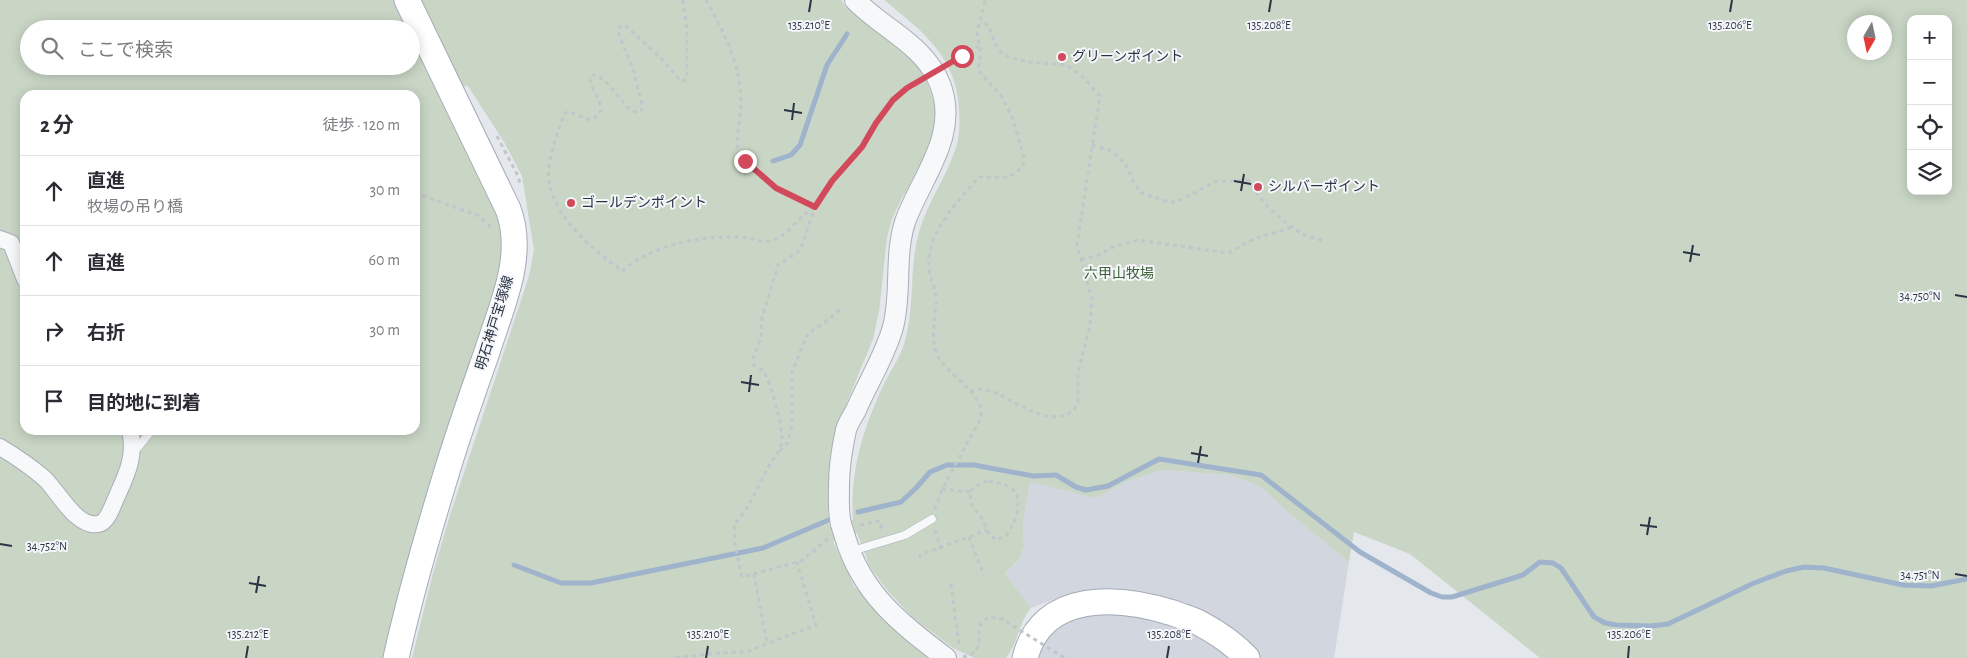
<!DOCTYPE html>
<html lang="ja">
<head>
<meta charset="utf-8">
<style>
	:root { --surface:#fff; --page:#f7f7f7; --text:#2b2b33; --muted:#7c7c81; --line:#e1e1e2 }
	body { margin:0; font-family:"Alegreya Sans","Noto Sans JP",sans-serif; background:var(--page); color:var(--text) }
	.controls { position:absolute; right:15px; top:15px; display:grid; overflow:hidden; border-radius:10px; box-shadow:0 2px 12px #0003 }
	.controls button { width:45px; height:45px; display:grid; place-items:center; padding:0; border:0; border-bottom:1px solid var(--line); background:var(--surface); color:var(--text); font:25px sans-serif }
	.compass { position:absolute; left:1847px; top:15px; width:45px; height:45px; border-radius:50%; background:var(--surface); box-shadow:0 2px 12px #0003; rotate:189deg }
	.stop { position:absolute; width:15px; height:15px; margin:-11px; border:4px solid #d1495b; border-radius:50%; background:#fff }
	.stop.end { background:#d1495b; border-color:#fff; box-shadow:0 1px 5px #0008 }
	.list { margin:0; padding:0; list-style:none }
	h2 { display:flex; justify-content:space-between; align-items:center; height:65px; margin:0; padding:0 20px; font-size:21px }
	h2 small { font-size:16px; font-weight:400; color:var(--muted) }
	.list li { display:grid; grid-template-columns:32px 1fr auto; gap:15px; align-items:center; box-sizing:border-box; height:70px; padding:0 20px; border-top:1px solid var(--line) }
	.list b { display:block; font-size:19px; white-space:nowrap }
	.list p { margin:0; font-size:16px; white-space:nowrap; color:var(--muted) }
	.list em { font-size:16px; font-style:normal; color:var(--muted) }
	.icon { flex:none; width:28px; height:28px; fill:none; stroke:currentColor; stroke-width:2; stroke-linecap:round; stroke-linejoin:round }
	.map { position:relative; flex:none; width:1967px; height:658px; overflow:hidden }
	.search { position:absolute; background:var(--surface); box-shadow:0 2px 12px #0003; left:20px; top:20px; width:400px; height:55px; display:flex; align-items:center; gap:12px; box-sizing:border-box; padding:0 18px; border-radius:28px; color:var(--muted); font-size:19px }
	.panel { position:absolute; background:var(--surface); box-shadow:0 2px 12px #0003; left:20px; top:90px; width:400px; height:345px; border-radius:15px }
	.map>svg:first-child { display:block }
</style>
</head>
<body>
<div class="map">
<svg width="1967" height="658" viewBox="0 0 1967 658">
	<rect width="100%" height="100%" fill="#e4e7ec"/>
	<g fill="#d2d6de">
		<polygon points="1162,470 1230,475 1261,487 1285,510 1349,562 1334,658 1260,658 1258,655 1085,593 1063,596 1031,608 1005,573 1020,558 1024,548 1023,523 1030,481 1096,498 1125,482"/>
		<polygon points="1092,611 1139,617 1170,626 1196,637 1221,651 1229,658 1038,658 1045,639 1059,623"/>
	</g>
	<path fill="#c9d6c5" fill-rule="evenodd" d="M0 0H841L846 7 917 64 928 85 935 105 936 123 928 157 902 198 892 219 887 238 879 312 873 339 843 412 831 462 828 513 830 527 853 520C850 472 862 432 882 388 888 374 899 360 904 344 916 306 908 267 920 229 928 202 945 179 954 153 960 139 960 122 959 108 956 56 922 31 884 0H1967V658H1540L1410 554 1354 532 1349 562 1285 510 1261 487 1230 475 1162 470 1125 482 1096 498 1030 482 1023 523 1024 547 1020 558 1005 573 1031 608C1019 622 1018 643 1006 658H974L953 648 912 617 887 590 870 567 857 533 833 541 854 586 893 628 930 658H412L433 573 451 512 529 276 534 250 522 176 504 142 468 86 446 87 504 219 502 273 386 658H0ZM1911 19H1948V191H1911ZM1854 22H1884V52H1854ZM29 29H411V66H29ZM25 95H415V430H25Z"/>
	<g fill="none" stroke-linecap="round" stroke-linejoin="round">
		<g stroke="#9fb4cc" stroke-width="5">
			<polyline points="773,161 791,155 800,145 827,65 847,34"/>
			<polyline points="858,512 901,502 916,488 930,472 947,465 974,465 1033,476 1056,475 1076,487 1086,490 1108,486 1159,459 1261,475 1360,552 1431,593 1442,597 1452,597 1523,575 1540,562 1553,563 1561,568 1594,617 1605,623 1617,625 1651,626 1668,624 1754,583 1786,571 1804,567 1824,568 1903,585 1931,586 1967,579"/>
			<polyline points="514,565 561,583 591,583 763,548 831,519"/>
		</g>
		<g stroke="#a9aeb7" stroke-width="9">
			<g id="service">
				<polyline points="134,452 152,430"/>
				<polyline points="852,551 905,535 932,519"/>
			</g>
		</g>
		<g stroke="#a9aeb7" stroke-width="18">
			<g id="minor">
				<polyline points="0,239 11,243 25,279"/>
				<path d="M0 447C15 456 30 466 44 478 58 491 76 528 98 524 108 523 113 504 117 496 127 474 136 455 130 430"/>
			</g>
		</g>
		<g stroke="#a9aeb7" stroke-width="22">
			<g id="tertiary">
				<path d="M841 524C838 512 839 499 839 486 839 468 842 448 846 430 848 423 853 416 856 410 868 382 885 356 893 327 902 293 894 256 905 222 921 177 960 135 940 84 924 44 883 29 855 0"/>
				<path d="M845 537C862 594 900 623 946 658"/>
			</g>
		</g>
		<g stroke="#a3abb8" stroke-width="27">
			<g id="primary">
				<path d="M396 658C410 595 428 533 447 471 459 431 473 392 487 352 501 307 526 256 508 209L407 0"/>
				<path d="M1025 658C1042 590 1119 596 1173 613 1182 617 1193 619 1201 624 1218 633 1234 644 1247 658"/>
			</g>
		</g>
		<g stroke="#c2c5cb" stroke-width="3" stroke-dasharray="4 4" stroke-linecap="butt">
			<path d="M683 0 687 30V79L683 81 679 79 661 58 630 30 626 26H620L618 32 634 72 643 108 640 112C625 116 613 79 594 75L590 78C590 93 614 110 590 120L570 112 565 113C558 129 546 163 549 180 554 219 593 249 622 271 654 244 699 236 740 237 750 237 761 243 770 241 790 236 800 213 815 207"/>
			<path d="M706 0C724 33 741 64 741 103 741 120 735 137 738 154L776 188 814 206"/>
			<polyline points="962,56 979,46"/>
			<polyline points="497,136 518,176 520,184"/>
			<path d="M1092 145 1112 151 1125 163 1134 183 1141 193 1166 201 1176 202 1215 182 1248 180C1257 199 1283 223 1303 234 1309 237 1317 239 1325 241"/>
			<polyline points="415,193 477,215 491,227"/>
			<polyline points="1081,259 1097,256 1115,246 1138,240 1228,253 1254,239 1293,227"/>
			<polyline points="970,391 981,389 994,392 1031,411 1045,416 1057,417 1066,415 1074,410 1078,402 1078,372 1090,325 1092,299 1077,245 1100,96 1081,75 1066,65 1030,62 1011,58 1002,53 997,48 989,27 981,20"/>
			<polyline points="780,451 788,442 792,426 792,372 808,333 823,324 843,307"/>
			<path d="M989 481C995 483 1003 483 1008 486 1026 494 1016 523 1007 534 1004 537 1000 538 997 540L989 535 982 519 971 503 970 492C976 485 980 483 989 481Z"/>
			<polyline points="942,489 970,492"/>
			<path d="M935 509 942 489 979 422C980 418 981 414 981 411 980 392 948 374 939 358 928 339 937 319 936 298 936 288 930 279 929 269 926 233 957 202 979 177 1002 177 1013 182 1025 161L1012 117 1002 97 978 70 981 53 977 33 985 0"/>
			<polyline points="860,525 880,521 882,530"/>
			<polyline points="935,530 942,552"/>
			<polyline points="969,537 984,575"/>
			<path d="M828 539 801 561 742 577 735 545 734 524C750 509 757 487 768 468 773 459 780 452 782 441 784 432 770 378 763 371 761 369 757 367 754 365L753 359 761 338 762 318 778 265 798 252 803 243 815 207 832 181 861 147 893 100 907 89"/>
			<polyline points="920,558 920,555 987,530"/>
			<polyline points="754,574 767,643"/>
			<polyline points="951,584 959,646"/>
			<path d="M963 656 967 657C993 642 966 631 989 617L1003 619 1013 626"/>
			<polyline points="676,658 716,653 746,652 816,625 797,562"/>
		</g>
		<use href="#service" stroke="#f7f8fa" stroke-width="8"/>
		<use href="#minor" stroke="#f7f8fa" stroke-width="16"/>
		<use href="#tertiary" stroke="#f7f8fa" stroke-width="20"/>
		<use href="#primary" stroke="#fff" stroke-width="25"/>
		<g stroke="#a9aeb7" stroke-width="22" stroke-linecap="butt">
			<polyline id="tertiary-bridge" points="841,524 845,537"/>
		</g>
		<g stroke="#c2c5cb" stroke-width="3" stroke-dasharray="4 4" stroke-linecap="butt">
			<polyline points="907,89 962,56"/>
			<polyline points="1013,626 1065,658"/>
		</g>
		<use href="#tertiary-bridge" stroke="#f7f8fa" stroke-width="20"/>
	</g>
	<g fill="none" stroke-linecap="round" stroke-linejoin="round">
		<polyline stroke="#d1495b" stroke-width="6" points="745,161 776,188 815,207 832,181 862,147 876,123 893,100 907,88 962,56"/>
	</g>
	<path fill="none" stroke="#2b3445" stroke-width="2" d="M809 12 811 0M1269 12 1271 0M1730 12 1732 0M784 110 802 113M792 120 794 103M1234 181 1251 184M1241 191 1244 174M1683 252 1700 255M1690 262 1693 245M1955 295 1967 297M741 382 759 385M749 392 751 375M1191 453 1208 456M1198 463 1201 446M1640 525 1657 527M1647 535 1650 517M0 544 12 546M1955 574 1967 576M249 583 266 586M256 593 259 576M246 658 248 646M706 658 708 646M1167 658 1169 646M1628 658 1629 646"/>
	<g fill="#d1495b" stroke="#f4f6f9" stroke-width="2">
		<circle cx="1062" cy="57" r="5"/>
		<circle cx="1258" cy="187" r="5"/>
		<circle cx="571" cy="203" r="5"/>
	</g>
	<g text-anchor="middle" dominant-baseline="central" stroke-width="4" stroke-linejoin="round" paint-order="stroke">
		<g font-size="14" fill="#2b3445" stroke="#f4f6f9" text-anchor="start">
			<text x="1072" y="57">グリーンポイント</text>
			<text x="1268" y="187">シルバーポイント</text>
			<text x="581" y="203">ゴールデンポイント</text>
		</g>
		<g font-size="14" fill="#3f6138" stroke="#f4f6f9">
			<text x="1119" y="274">六甲山牧場</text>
		</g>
		<g font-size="14" fill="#2b3445" stroke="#f4f6f9">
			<text transform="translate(495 323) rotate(-73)">明石神戸宝塚線</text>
		</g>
	</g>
	<g font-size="12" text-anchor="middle" fill="#2b3445" stroke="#f4f6f9" stroke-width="4" stroke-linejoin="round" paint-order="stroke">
		<text x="809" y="29">135.210°E</text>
		<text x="1269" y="29">135.208°E</text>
		<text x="1730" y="29">135.206°E</text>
		<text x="1920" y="300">34.750°N</text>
		<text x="47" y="550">34.752°N</text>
		<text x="1920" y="579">34.751°N</text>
		<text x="248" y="638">135.212°E</text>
		<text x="708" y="638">135.210°E</text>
		<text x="1169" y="638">135.208°E</text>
		<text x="1629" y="638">135.206°E</text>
	</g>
</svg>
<div class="controls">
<button>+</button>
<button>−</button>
<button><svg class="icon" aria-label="locate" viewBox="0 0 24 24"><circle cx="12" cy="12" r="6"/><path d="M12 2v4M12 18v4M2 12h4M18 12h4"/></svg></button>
<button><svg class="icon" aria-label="layers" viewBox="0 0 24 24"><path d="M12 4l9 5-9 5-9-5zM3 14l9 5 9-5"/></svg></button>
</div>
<svg class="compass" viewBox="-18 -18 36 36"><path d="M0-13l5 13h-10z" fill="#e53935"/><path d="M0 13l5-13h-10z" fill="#7c7c81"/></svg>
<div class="stop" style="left:962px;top:56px"></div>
<div class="stop end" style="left:745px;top:161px"></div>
<div class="search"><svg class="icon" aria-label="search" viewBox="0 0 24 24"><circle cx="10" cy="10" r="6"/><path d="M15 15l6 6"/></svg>ここで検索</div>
<section class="panel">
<h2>2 分<small>徒歩 · 120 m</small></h2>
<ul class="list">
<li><svg class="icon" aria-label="ahead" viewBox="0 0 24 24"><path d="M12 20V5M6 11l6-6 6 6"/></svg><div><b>直進</b><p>牧場の吊り橋</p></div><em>30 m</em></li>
<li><svg class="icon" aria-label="ahead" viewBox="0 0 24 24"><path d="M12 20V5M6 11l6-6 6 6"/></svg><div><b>直進</b></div><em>60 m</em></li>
<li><svg class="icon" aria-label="right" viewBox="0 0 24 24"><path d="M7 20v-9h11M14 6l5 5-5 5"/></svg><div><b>右折</b></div><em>30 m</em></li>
<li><svg class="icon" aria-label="arrive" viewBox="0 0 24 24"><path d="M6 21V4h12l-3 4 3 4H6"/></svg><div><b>目的地に到着</b></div></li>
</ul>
</section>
</div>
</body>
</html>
